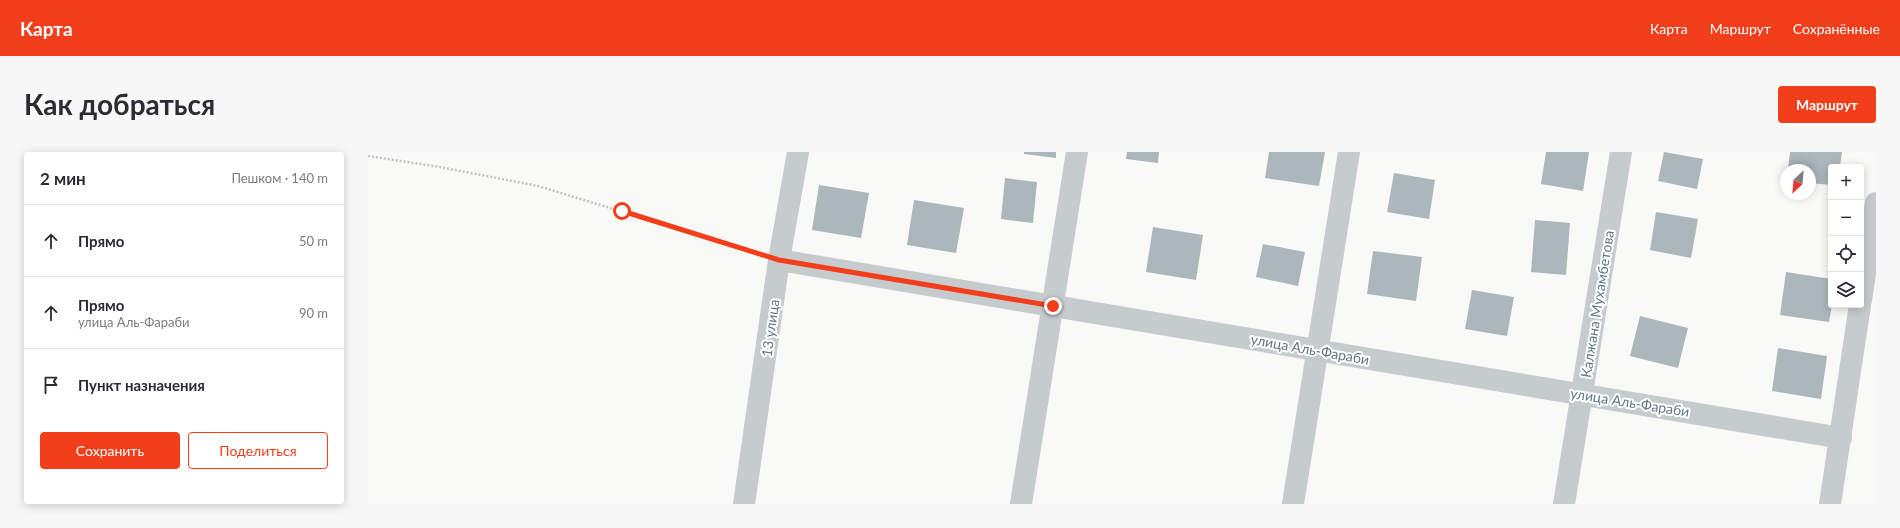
<!DOCTYPE html>
<html lang="ru">
<head>
<meta charset="utf-8">
<style>
	:root { --surface:#fff; --page:#f7f7f7; --text:#2b2b33; --muted:#7c7c81; --line:#e1e1e2; --accent:#f33e1c }
	body { margin:0; font-family:Lato,sans-serif; background:var(--page); color:var(--text) }
	.controls { position:absolute; right:12px; top:12px; display:grid; overflow:hidden; border-radius:4px; box-shadow:0 2px 10px #0003 }
	.controls button { width:36px; height:36px; display:grid; place-items:center; padding:0; border:0; border-bottom:1px solid var(--line); background:var(--surface); color:var(--text); font:20px sans-serif }
	.compass { position:absolute; left:1412px; top:12px; width:36px; height:36px; border-radius:50%; background:var(--surface); box-shadow:0 2px 10px #0003; rotate:206deg }
	.stop { position:absolute; width:12px; height:12px; margin:-9px; border:3px solid #f33e1c; border-radius:50%; background:#fff }
	.stop.end { background:#f33e1c; border-color:#fff; box-shadow:0 1px 4px #0008 }
	.list { margin:0; padding:0; list-style:none }
	h2 { display:flex; justify-content:space-between; align-items:center; height:52px; margin:0; padding:0 16px; font-size:17px }
	h2 small { font-size:13px; font-weight:400; color:var(--muted) }
	.list li { display:grid; grid-template-columns:26px 1fr auto; gap:12px; align-items:center; box-sizing:border-box; height:72px; padding:0 16px; border-top:1px solid var(--line) }
	.list b { display:block; font-size:15px; white-space:nowrap }
	.list p { margin:0; font-size:13px; white-space:nowrap; color:var(--muted) }
	.list em { font-size:13px; font-style:normal; color:var(--muted) }
	.actions { display:flex; gap:8px; padding:12px 16px }
	.actions a { flex:1; padding:9px 0; border:1px solid var(--accent); border-radius:4px; text-align:center; font-size:14px; color:var(--accent) }
	.actions .main { background:var(--accent); color:#fff }
	.icon { flex:none; width:22px; height:22px; fill:none; stroke:currentColor; stroke-width:2; stroke-linecap:round; stroke-linejoin:round }
	.map { position:relative; flex:none; width:1508px; height:352px; overflow:hidden; border-radius:4px }
	header { display:flex; align-items:center; gap:24px; box-sizing:border-box; height:56px; padding:0 20px; background:var(--accent); color:#fff }
	header strong { font-size:19px }
	nav { display:flex; gap:22px; margin-inline-start:auto; font-size:14px }
	.intro { display:flex; align-items:center; justify-content:space-between; box-sizing:border-box; height:96px; padding:0 24px }
	h1 { margin:0; font-size:28px }
	.button { padding:10px 18px; border-radius:4px; background:var(--accent); color:#fff; font-size:14px; font-weight:700 }
	main { display:flex; gap:24px; padding:0 24px }
	aside { flex:1; background:var(--surface); border-radius:4px; box-shadow:0 2px 10px #0003 }
	.map>svg:first-child { display:block }
</style>
</head>
<body>
<header>
<strong>Карта</strong>
<nav><a>Карта</a><a>Маршрут</a><a>Сохранённые</a></nav>
</header>
<div class="intro"><h1>Как добраться</h1><a class="button">Маршрут</a></div>
<main>
<aside>
<h2>2 мин<small>Пешком · 140 m</small></h2>
<ul class="list">
<li><svg class="icon" aria-label="ahead" viewBox="0 0 24 24"><path d="M12 20V5M6 11l6-6 6 6"/></svg><div><b>Прямо</b></div><em>50 m</em></li>
<li><svg class="icon" aria-label="ahead" viewBox="0 0 24 24"><path d="M12 20V5M6 11l6-6 6 6"/></svg><div><b>Прямо</b><p>улица Аль-Фараби</p></div><em>90 m</em></li>
<li><svg class="icon" aria-label="arrive" viewBox="0 0 24 24"><path d="M6 21V4h12l-3 4 3 4H6"/></svg><div><b>Пункт назначения</b></div></li>
</ul>
<div class="actions"><a class="main">Сохранить</a><a>Поделиться</a></div>
</aside>
<div class="map">
<svg width="1508" height="352" viewBox="0 0 1508 352">
	<rect width="100%" height="100%" fill="#f9f9f6"/>
	<g fill="#acb7bc">
		<polygon points="656,0 688,0 688,6 656,2"/>
		<polygon points="759,0 791,0 790,11 758,7"/>
		<polygon points="901,0 957,0 951,34 897,26"/>
		<polygon points="1178,0 1221,0 1215,39 1173,32"/>
		<polygon points="1296,0 1335,7 1329,37 1290,29"/>
		<polygon points="1422,0 1474,0 1472,15 1463,15 1463,33 1442,31 1442,18 1420,18"/>
		<polygon points="1026,21 1067,28 1061,67 1019,60"/>
		<polygon points="637,26 669,30 665,71 633,67"/>
		<polygon points="451,33 501,41 493,86 444,78"/>
		<polygon points="546,48 596,56 588,101 539,93"/>
		<polygon points="1288,60 1330,67 1323,106 1282,98"/>
		<polygon points="1167,68 1202,71 1198,123 1163,120"/>
		<polygon points="785,75 835,83 828,128 778,120"/>
		<polygon points="895,92 937,100 930,134 888,125"/>
		<polygon points="1005,99 1054,105 1048,149 999,142"/>
		<polygon points="1418,120 1463,127 1464,153 1461,170 1412,163"/>
		<polygon points="1104,138 1146,145 1139,184 1097,177"/>
		<polygon points="1272,164 1320,176 1310,216 1262,204"/>
		<polygon points="1410,196 1459,204 1453,247 1404,239"/>
	</g>
	<g fill="none" stroke-linecap="round" stroke-linejoin="round">
		<polyline stroke="#c1c4c6" stroke-width="2.5" stroke-dasharray="2 2" stroke-linecap="butt" points="0,4 72,15 170,34 390,101"/>
		<g stroke="#c6cbce" stroke-width="22">
			<polyline points="411,108 1473,286"/>
			<polyline points="1493,148 1508,51"/>
			<polyline points="376,352 411,108 430,0"/>
			<polyline points="653,352 709,0"/>
			<polyline points="925,352 981,0"/>
			<polyline points="1196,352 1253,0"/>
			<polyline points="1462,352 1492,153"/>
		</g>
	</g>
	<g fill="none" stroke-linecap="round" stroke-linejoin="round">
		<polyline stroke="#f33e1c" stroke-width="5" points="254,59 411,108 685,154"/>
	</g>
	<g text-anchor="middle" dominant-baseline="central" stroke-width="4" stroke-linejoin="round" paint-order="stroke">
		<g font-size="14" fill="#617784" stroke="#fff">
			<text transform="translate(1229 152) rotate(-81)">Калжана Мухамбетова</text>
			<text transform="translate(402 176) rotate(-82)">13 улица</text>
			<text transform="translate(942 197) rotate(10)">улица Аль-Фараби</text>
			<text transform="translate(1262 250) rotate(9)">улица Аль-Фараби</text>
		</g>
	</g>
</svg>
<div class="controls">
<button>+</button>
<button>−</button>
<button><svg class="icon" aria-label="locate" viewBox="0 0 24 24"><circle cx="12" cy="12" r="6"/><path d="M12 2v4M12 18v4M2 12h4M18 12h4"/></svg></button>
<button><svg class="icon" aria-label="layers" viewBox="0 0 24 24"><path d="M12 4l9 5-9 5-9-5zM3 14l9 5 9-5"/></svg></button>
</div>
<svg class="compass" viewBox="-18 -18 36 36"><path d="M0-13l5 13h-10z" fill="#e53935"/><path d="M0 13l5-13h-10z" fill="#7c7c81"/></svg>
<div class="stop" style="left:254px;top:59px"></div>
<div class="stop end" style="left:685px;top:154px"></div>
</div>
</main>
</body>
</html>
